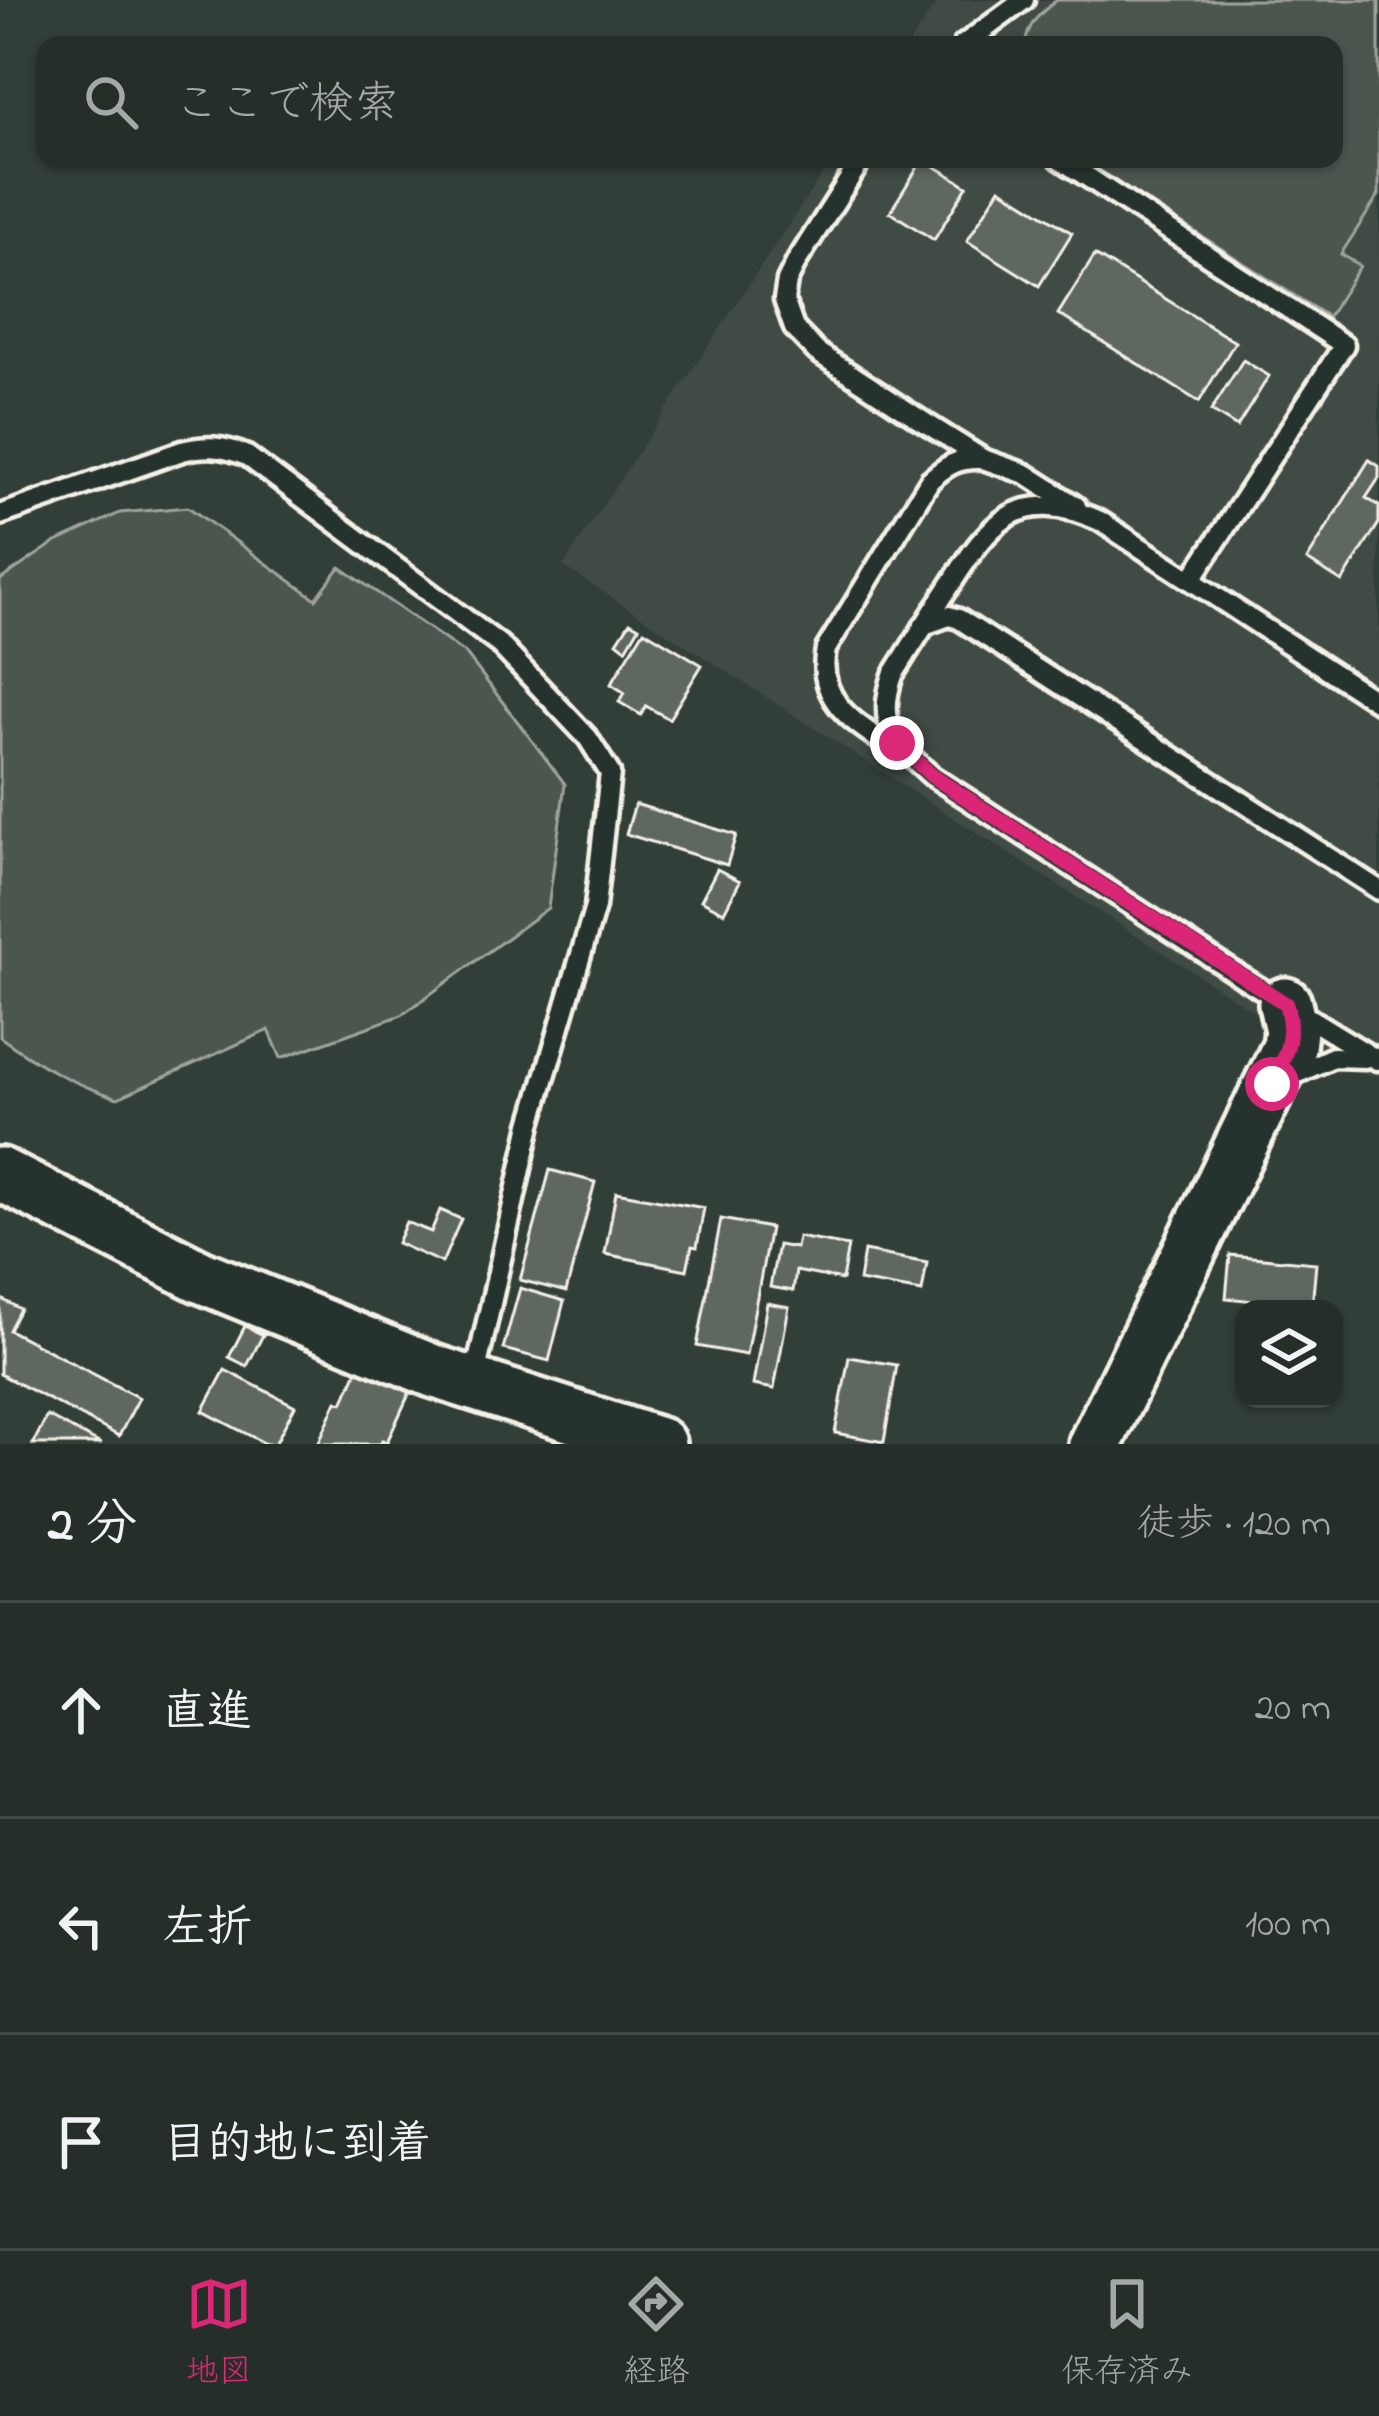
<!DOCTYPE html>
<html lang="ja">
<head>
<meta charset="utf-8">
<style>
	:root { --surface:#262e2a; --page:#2e3632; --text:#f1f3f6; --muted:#a4a8a8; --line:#424a47; --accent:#db2777 }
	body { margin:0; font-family:"Indie Flower","Klee One",sans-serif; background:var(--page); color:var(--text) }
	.controls { position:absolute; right:36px; bottom:36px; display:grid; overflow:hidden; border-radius:24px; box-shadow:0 3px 9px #0004 }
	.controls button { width:108px; height:108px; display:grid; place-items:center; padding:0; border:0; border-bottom:3px solid var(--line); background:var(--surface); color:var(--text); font:60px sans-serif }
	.stop { position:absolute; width:36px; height:36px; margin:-27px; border:9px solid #db2777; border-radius:50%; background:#fff }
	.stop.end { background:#db2777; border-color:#fff; box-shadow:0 3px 12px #0008 }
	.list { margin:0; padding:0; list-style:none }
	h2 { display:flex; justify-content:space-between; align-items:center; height:156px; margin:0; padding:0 48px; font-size:51px }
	h2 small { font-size:39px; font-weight:400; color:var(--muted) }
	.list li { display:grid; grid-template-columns:78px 1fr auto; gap:36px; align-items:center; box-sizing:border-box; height:216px; padding:0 48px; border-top:3px solid var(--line) }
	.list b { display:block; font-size:45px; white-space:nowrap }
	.list em { font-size:39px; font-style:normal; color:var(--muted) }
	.icon { flex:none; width:66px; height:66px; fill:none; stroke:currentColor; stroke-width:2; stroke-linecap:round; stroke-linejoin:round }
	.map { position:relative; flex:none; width:1379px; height:1444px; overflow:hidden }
	.search { position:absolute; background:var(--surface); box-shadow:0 3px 9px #0004; left:36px; right:36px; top:36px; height:132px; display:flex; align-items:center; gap:30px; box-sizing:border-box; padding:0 42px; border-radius:24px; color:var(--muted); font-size:45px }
	.sheet { height:804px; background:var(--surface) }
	nav { display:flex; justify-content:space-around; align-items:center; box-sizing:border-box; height:168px; border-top:3px solid var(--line); background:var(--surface); font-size:33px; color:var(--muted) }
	nav a { display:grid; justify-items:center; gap:6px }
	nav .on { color:var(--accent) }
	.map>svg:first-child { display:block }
</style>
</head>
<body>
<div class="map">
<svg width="1379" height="1444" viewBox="0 0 1379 1444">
	<rect width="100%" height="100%" fill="#323e38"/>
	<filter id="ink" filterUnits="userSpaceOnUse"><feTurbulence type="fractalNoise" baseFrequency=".00833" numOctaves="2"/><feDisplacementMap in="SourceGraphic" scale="24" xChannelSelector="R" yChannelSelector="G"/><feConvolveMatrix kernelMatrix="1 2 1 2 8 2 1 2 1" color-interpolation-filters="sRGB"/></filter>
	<g filter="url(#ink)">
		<polygon fill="#404b44" points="939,0 1379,0 1379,1076 1345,1070 563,566 832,159 1334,159 1334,45 908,45"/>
		<g fill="#4c564f" stroke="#a0a49c" stroke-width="3">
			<path d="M1057 0H1379V195L1341 254 1360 266 1328 317 1081 159H1334V45H1025C1028 23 1040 13 1057 0Z"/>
			<path d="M188 507 316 599 340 567 466 654 565 784 548 908 402 1015 281 1058 269 1030 118 1098C71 1083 40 1066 0 1037V580L54 543 120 513Z"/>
		</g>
		<g fill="#5f6861" stroke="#f4f1e8" stroke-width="3">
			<polygon points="923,159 967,186 934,240 890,212"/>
			<polygon points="1000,188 1072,233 1039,286 967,241"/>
			<polygon points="1095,255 1235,342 1199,402 1058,314"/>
			<polygon points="1243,360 1269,376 1237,427 1211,411"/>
			<polygon points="1369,460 1379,466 1379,478 1366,498 1379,506 1379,523 1342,582 1307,560"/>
			<polygon points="630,622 639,627 626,649 617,642"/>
			<polygon points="644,630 702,665 669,719 646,706 641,715 619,702 625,693 611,684"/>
			<polygon points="635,804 736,835 727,865 626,834"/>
			<polygon points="717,869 740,881 724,912 701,900"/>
			<polygon points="550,1170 595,1182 566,1292 520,1280"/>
			<polygon points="616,1192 704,1208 697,1247 692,1246 687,1270 605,1254"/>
			<polygon points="440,1210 461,1219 442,1263 397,1243 406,1222 431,1232"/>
			<polygon points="721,1219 770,1228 746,1355 697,1346"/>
			<polygon points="798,1237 848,1246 842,1280 796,1271 793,1291 770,1287 778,1245 796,1248"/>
			<polygon points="864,1251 927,1263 922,1292 859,1281"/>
			<polygon points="1230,1255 1316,1263 1312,1307 1226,1298"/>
			<polygon points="520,1288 564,1301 549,1361 503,1349"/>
			<polygon points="0,1298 20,1309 9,1330 139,1398 119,1436 0,1374"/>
			<polygon points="767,1303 789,1307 774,1389 753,1385"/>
			<polygon points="245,1326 263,1335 247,1366 229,1357"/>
			<polygon points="849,1357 897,1365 884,1442 835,1433"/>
			<polygon points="358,1369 410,1392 387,1442 382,1440 380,1444 318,1444 337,1401 343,1403"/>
			<polygon points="225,1370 295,1406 275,1444 266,1444 203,1411"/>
			<polygon points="47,1416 101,1444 33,1444"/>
		</g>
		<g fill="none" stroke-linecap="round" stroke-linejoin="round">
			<g stroke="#f4f1e8" stroke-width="27">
				<g id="lane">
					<polyline points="963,45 1024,0"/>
					<polyline points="862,159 797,261 787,281 784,300 794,328 817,352 924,422 983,459 1026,474 1076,506"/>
					<polyline points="1060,159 1344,345 1191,580"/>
					<path d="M0 515 182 451C207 445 223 446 247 456L500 645 588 738 610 773 595 907 531 1124 474 1380"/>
					<polyline points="924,625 949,616 959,619 1379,890"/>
					<path d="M899 753C860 725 815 705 826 649L930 480C946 466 958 458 979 459"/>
					<path d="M1377 1060 1242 977 932 776C895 743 876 726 893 675 912 645 930 616 949 587 991 521 1018 485 1100 521L1379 703"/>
					<polyline points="1289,1077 1333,1057 1365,1058"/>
				</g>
			</g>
			<g stroke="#f4f1e8" stroke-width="60">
				<g id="secondary">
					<polyline points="0,1174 200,1276 433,1371 659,1444"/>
					<polyline points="1095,1444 1289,1047 1291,1030 1285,1004"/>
				</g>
			</g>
			<use href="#lane" stroke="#26332d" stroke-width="18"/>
			<use href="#secondary" stroke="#26332d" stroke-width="51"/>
		</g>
	</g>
	<g fill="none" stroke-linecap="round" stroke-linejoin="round" filter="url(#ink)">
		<path stroke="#db2777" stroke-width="15" d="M897 743 932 776 1286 1004C1295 1039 1286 1053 1272 1084"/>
	</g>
</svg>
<div class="controls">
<button><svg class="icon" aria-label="layers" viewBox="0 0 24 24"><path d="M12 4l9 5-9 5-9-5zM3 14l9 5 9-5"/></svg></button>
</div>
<div class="stop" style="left:1272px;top:1084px"></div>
<div class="stop end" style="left:897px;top:743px"></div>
<div class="search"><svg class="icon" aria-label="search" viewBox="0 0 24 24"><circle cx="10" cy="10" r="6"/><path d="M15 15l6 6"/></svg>ここで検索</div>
</div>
<section class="sheet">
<h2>2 分<small>徒歩 · 120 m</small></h2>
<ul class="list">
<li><svg class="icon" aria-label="ahead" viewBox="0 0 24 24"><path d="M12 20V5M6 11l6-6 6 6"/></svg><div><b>直進</b></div><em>20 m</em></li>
<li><svg class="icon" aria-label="left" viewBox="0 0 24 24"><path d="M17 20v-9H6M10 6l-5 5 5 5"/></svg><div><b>左折</b></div><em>100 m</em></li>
<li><svg class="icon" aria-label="arrive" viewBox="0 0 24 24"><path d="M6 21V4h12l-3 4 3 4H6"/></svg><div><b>目的地に到着</b></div></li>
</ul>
</section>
<nav>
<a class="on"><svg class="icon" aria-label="map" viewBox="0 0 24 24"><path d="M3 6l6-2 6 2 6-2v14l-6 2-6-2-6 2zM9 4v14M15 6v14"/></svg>地図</a>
<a><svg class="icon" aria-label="directions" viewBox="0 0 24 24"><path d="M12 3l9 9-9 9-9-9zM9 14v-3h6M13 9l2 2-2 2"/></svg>経路</a>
<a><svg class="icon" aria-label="saved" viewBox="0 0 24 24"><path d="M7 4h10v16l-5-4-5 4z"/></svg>保存済み</a>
</nav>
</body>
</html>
